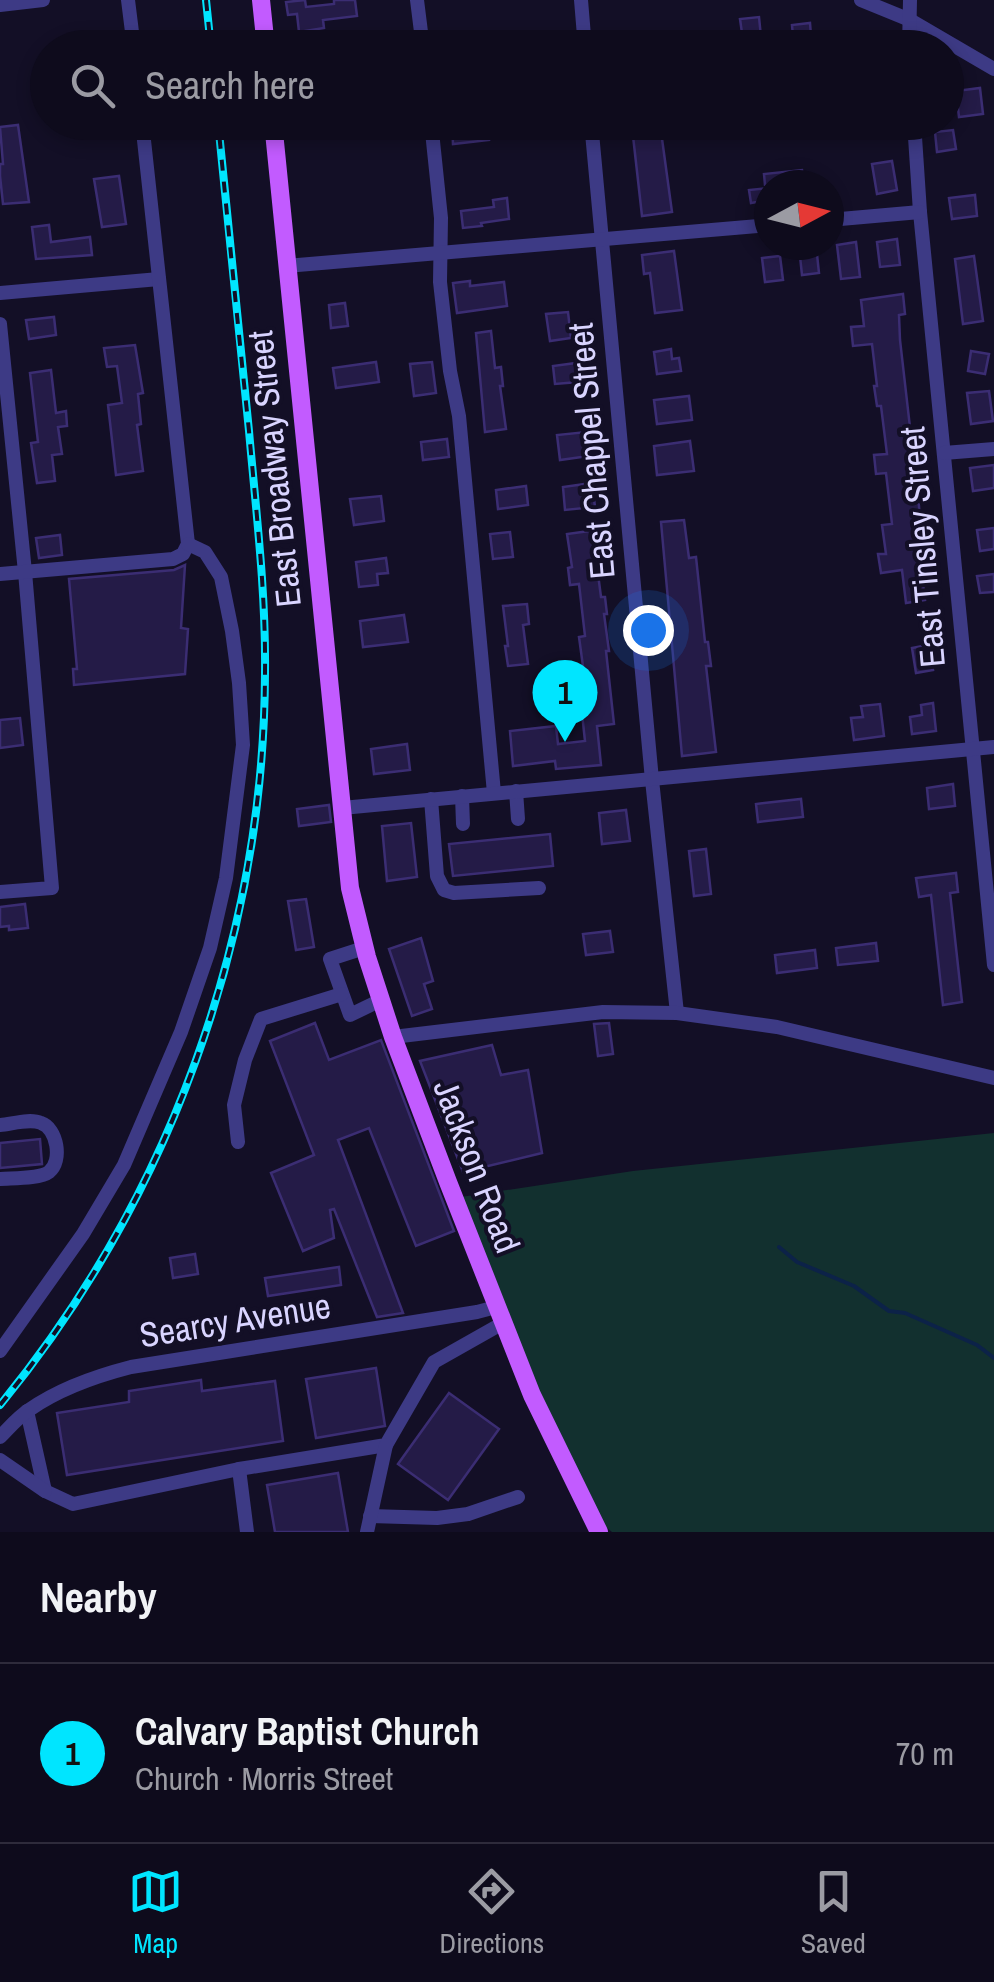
<!DOCTYPE html>
<html lang="en">
<head>
<meta charset="utf-8">
<style>
	:root { --surface:#0e0b1c; --page:#1c1929; --text:#f1f3f6; --muted:#9b9ba3; --line:#2e2b3b; --accent:#00e5ff }
	body { margin:0; font-family:"Archivo Narrow",sans-serif; background:var(--page); color:var(--text) }
	.compass { position:absolute; left:754px; top:170px; width:90px; height:90px; border-radius:50%; background:var(--surface); box-shadow:0 5px 15px #0003; rotate:83deg }
	.you { position:absolute; left:648px; top:630px; width:35px; height:35px; margin:-25px; border:8px solid #fff; border-radius:50%; background:#1a73e8; box-shadow:0 0 0 15px #1a73e833 }
	.badge { display:grid; place-items:center; width:65px; height:65px; border-radius:50%; background:var(--accent); color:#111; font-size:32px; font-weight:700 }
	.pin { position:absolute; translate:-50% -82px; filter:drop-shadow(0 2px 5px #0008) }
	.pin::after { content:''; position:absolute; top:52px; width:35px; height:30px; background:inherit; clip-path:polygon(0 0,100% 0,50% 100%) }
	.list { margin:0; padding:0; list-style:none }
	h2 { display:flex; justify-content:space-between; align-items:center; height:130px; margin:0; padding:0 40px; font-size:42px }
	h2 small { font-size:32px; font-weight:400; color:var(--muted) }
	.list li { display:grid; grid-template-columns:65px 1fr auto; gap:30px; align-items:center; box-sizing:border-box; height:180px; padding:0 40px; border-top:2px solid var(--line) }
	.list b { display:block; font-size:38px; white-space:nowrap }
	.list p { margin:0; font-size:32px; white-space:nowrap; color:var(--muted) }
	.list em { font-size:32px; font-style:normal; color:var(--muted) }
	.icon { flex:none; width:55px; height:55px; fill:none; stroke:currentColor; stroke-width:2; stroke-linecap:round; stroke-linejoin:round }
	.map { position:relative; flex:none; width:994px; height:1532px; overflow:hidden }
	.search { position:absolute; background:var(--surface); box-shadow:0 5px 15px #0003; left:30px; right:30px; top:30px; height:110px; display:flex; align-items:center; gap:25px; box-sizing:border-box; padding:0 35px; border-radius:55px; color:var(--muted); font-size:38px }
	.sheet { height:310px; background:var(--surface) }
	nav { display:flex; justify-content:space-around; align-items:center; box-sizing:border-box; height:140px; border-top:2px solid var(--line); background:var(--surface); font-size:28px; color:var(--muted) }
	nav a { display:grid; justify-items:center; gap:5px }
	nav .on { color:var(--accent) }
	.map>svg:first-child { display:block }
</style>
</head>
<body>
<div class="map">
<svg width="994" height="1532" viewBox="0 0 994 1532">
	<rect width="100%" height="100%" fill="#130f26"/>
	<polygon fill="#12302f" points="994,1133 994,1532 612,1532 587,1511 461,1197 633,1171"/>
	<g fill="none" stroke-linecap="round" stroke-linejoin="round">
		<polyline stroke="#0c2248" stroke-width="4" points="779,1247 797,1262 854,1286 889,1311 905,1313 977,1345 994,1358"/>
	</g>
	<g fill="#241b47" stroke="#3b2d73" stroke-width="2.5">
		<polygon points="305,0 306,7 334,4 334,0 355,0 357,16 323,20 324,28 299,32 297,14 288,15 286,2"/>
		<polygon points="759,17 761,37 743,40 740,19"/>
		<polygon points="810,23 812,48 794,48 792,25"/>
		<polygon points="652,34 654,48 599,48 599,41"/>
		<polygon points="980,88 983,114 959,117 956,91"/>
		<polygon points="452,122 487,122 489,140 453,144"/>
		<polygon points="547,122 577,122 577,129 526,136 525,125"/>
		<polygon points="660,124 672,212 642,216 632,127"/>
		<polygon points="18,125 29,202 3,204 0,176 0,164 3,164 0,127"/>
		<polygon points="953,130 956,149 937,152 935,132"/>
		<polygon points="892,161 897,190 877,194 872,164"/>
		<polygon points="802,170 804,185 765,185 764,174"/>
		<polygon points="119,176 126,224 102,227 94,179"/>
		<polygon points="769,188 769,200 751,203 749,190"/>
		<polygon points="975,195 977,216 952,219 949,198"/>
		<polygon points="507,198 509,219 481,223 482,226 463,228 461,211 494,207 493,200"/>
		<polygon points="49,225 51,242 90,237 92,255 36,259 32,227"/>
		<polygon points="897,239 900,265 880,267 877,242"/>
		<polygon points="856,242 860,277 841,279 837,245"/>
		<polygon points="816,245 819,273 802,275 799,247"/>
		<polygon points="674,251 682,310 655,313 650,273 644,274 642,255"/>
		<polygon points="780,256 783,280 765,282 762,258"/>
		<polygon points="974,256 983,321 963,324 955,259"/>
		<polygon points="470,281 470,286 504,282 507,306 457,313 453,283"/>
		<polygon points="903,294 905,314 899,315 900,340 919,506 923,568 921,568 925,600 906,603 902,570 881,573 878,554 886,554 882,525 892,524 886,473 876,474 874,455 887,454 881,406 877,406 874,386 877,386 872,344 853,346 851,327 864,326 861,300"/>
		<polygon points="345,303 348,326 331,328 329,305"/>
		<polygon points="568,312 571,338 550,341 546,314"/>
		<polygon points="54,317 56,335 29,339 26,320"/>
		<polygon points="491,331 495,368 501,367 503,386 500,386 506,429 485,432 476,333"/>
		<polygon points="135,345 143,393 138,394 141,424 137,425 143,471 116,475 108,405 122,403 117,366 107,367 104,348"/>
		<polygon points="671,349 672,359 679,358 681,371 657,374 654,352"/>
		<polygon points="971,351 989,354 985,374 968,371"/>
		<polygon points="376,362 379,382 336,388 333,368"/>
		<polygon points="432,362 436,393 414,396 410,364"/>
		<polygon points="576,363 578,382 555,384 553,366"/>
		<polygon points="51,370 56,413 66,411 67,426 58,427 62,454 52,455 55,481 37,483 31,443 38,442 30,373"/>
		<polygon points="989,391 993,421 971,424 967,393"/>
		<polygon points="689,396 692,420 657,424 654,400"/>
		<polygon points="586,432 589,456 560,460 557,435"/>
		<polygon points="447,439 449,457 423,460 421,442"/>
		<polygon points="690,441 694,471 657,475 654,446"/>
		<polygon points="994,465 994,488 973,491 970,468"/>
		<polygon points="592,483 595,507 565,510 563,487"/>
		<polygon points="526,486 528,505 498,509 496,490"/>
		<polygon points="381,496 384,521 354,525 350,499"/>
		<polygon points="684,520 689,558 696,557 705,642 708,642 711,666 706,666 716,752 682,756 661,522"/>
		<polygon points="994,528 994,549 980,551 977,530"/>
		<polygon points="597,530 600,550 595,551 601,597 605,597 607,614 604,614 609,651 606,651 614,724 597,726 601,765 556,769 555,761 513,766 510,731 556,726 558,744 585,741 581,704 588,703 579,637 585,636 579,584 570,585 568,568 572,567 567,534"/>
		<polygon points="510,532 513,557 493,559 490,534"/>
		<polygon points="60,535 62,555 39,558 36,538"/>
		<polygon points="386,558 388,573 377,574 378,585 359,587 356,562"/>
		<polygon points="185,565 181,628 188,629 185,674 74,685 73,669 77,669 69,579 174,570"/>
		<polygon points="994,574 994,592 980,593 977,576"/>
		<polygon points="527,604 529,624 523,625 528,664 508,666 505,646 508,646 503,606"/>
		<polygon points="404,615 408,642 363,647 360,621"/>
		<polygon points="928,645 933,670 916,673 912,648"/>
		<polygon points="933,703 936,731 912,734 910,717 922,715 921,705"/>
		<polygon points="880,704 884,736 854,740 851,718 863,717 861,706"/>
		<polygon points="20,718 23,745 0,748 0,720"/>
		<polygon points="407,744 410,770 374,774 371,749"/>
		<polygon points="953,784 955,806 929,809 927,788"/>
		<polygon points="801,799 803,817 758,822 756,804"/>
		<polygon points="329,805 331,822 299,826 297,809"/>
		<polygon points="626,810 630,841 602,844 599,813"/>
		<polygon points="411,823 417,877 387,881 382,826"/>
		<polygon points="550,834 553,866 453,876 449,844"/>
		<polygon points="706,849 711,894 694,896 689,851"/>
		<polygon points="956,873 958,892 950,893 962,1002 943,1005 931,895 919,897 916,878"/>
		<polygon points="306,899 314,947 296,950 288,901"/>
		<polygon points="25,904 28,928 9,930 9,926 0,927 0,907"/>
		<polygon points="610,931 613,952 586,955 583,934"/>
		<polygon points="421,938 433,981 424,984 432,1009 412,1016 389,949"/>
		<polygon points="876,943 878,961 838,965 836,948"/>
		<polygon points="815,950 817,968 777,973 775,955"/>
		<polygon points="315,1023 329,1060 381,1040 454,1231 416,1246 369,1128 338,1140 403,1313 377,1317 334,1209 330,1210 334,1238 303,1251 271,1173 314,1155 270,1041"/>
		<polygon points="609,1023 613,1054 598,1056 594,1024"/>
		<polygon points="492,1045 501,1075 528,1070 542,1153 463,1172 420,1061"/>
		<polygon points="40,1139 42,1164 0,1168 0,1143"/>
		<polygon points="195,1254 198,1274 173,1278 170,1258"/>
		<polygon points="339,1267 341,1285 268,1296 265,1278"/>
		<polygon points="376,1368 385,1426 316,1438 306,1379"/>
		<polygon points="201,1380 202,1391 275,1381 283,1441 67,1475 57,1413 129,1402 129,1391"/>
		<polygon points="449,1393 499,1429 448,1500 398,1464"/>
		<polygon points="338,1473 348,1532 275,1532 267,1485"/>
	</g>
	<g fill="none" stroke-linecap="round" stroke-linejoin="round">
		<g stroke="#3d3a85" stroke-width="14">
			<polyline points="128,0 134,48"/>
			<polyline points="417,0 423,48"/>
			<polyline points="581,0 585,48"/>
			<polyline points="861,0 910,20 994,69"/>
			<polyline points="0,5 43,0"/>
			<polyline points="909,48 910,0"/>
			<polyline points="431,122 441,218 440,282 450,371 459,416 494,793"/>
			<polyline points="591,122 652,780 677,1013"/>
			<polyline points="914,122 920,212 994,965"/>
			<polyline points="829,220 920,212"/>
			<polyline points="286,266 769,225"/>
			<polyline points="0,293 159,279"/>
			<polyline points="0,324 25,572 52,888 0,892"/>
			<polyline points="944,453 994,449"/>
			<polyline points="0,574 173,559 183,554 188,544 142,122"/>
			<polyline points="516,791 518,819"/>
			<polyline points="462,796 463,824"/>
			<polyline points="431,799 437,876 444,890 454,893 539,888"/>
			<polyline points="342,808 994,747"/>
			<polyline points="364,948 330,959 350,1015 381,1000"/>
			<polyline points="393,1037 603,1012 677,1013 777,1027 994,1078"/>
			<path d="M0 1125C12 1124 30 1118 41 1123 57 1128 63 1161 49 1172 40 1179 12 1178 0 1179"/>
			<polyline points="238,1142 234,1105 245,1060 261,1019 342,994"/>
			<polyline points="0,1351 83,1234 124,1165 181,1032 210,948 226,878 243,745 239,683 232,631 221,577 205,552 188,544"/>
			<polyline points="27,1411 45,1491 73,1504 239,1469 386,1445 434,1362 503,1323"/>
			<path d="M0 1437C9 1428 18 1417 29 1410 60 1388 96 1376 131 1367L477 1312 496 1307"/>
			<polyline points="0,1460 45,1491"/>
			<polyline points="239,1469 247,1532"/>
			<polyline points="370,1516 437,1518 468,1514 518,1497"/>
			<polyline points="367,1532 386,1445"/>
		</g>
		<g stroke="#c25bff" stroke-width="18">
			<polyline points="261,0 266,48"/>
			<polyline points="273,122 350,888 367,957 393,1037 448,1182 532,1395 599,1532"/>
		</g>
		<g stroke="#00e5ff" stroke-width="8">
			<g id="rail">
				<polyline points="206,0 211,48"/>
				<path d="M0 1405C169 1199 264 939 265 673 266 592 256 511 249 431 238 328 228 225 218 122"/>
			</g>
		</g>
		<use href="#rail" stroke="#130f26" stroke-width="4" stroke-dasharray="11" stroke-linecap="butt"/>
	</g>
	<g text-anchor="middle" dominant-baseline="central" stroke-width="8" stroke-linejoin="round" paint-order="stroke">
		<g font-size="35" fill="#d9d4ff" stroke="#130f26">
			<text transform="translate(591 451) rotate(-95)">East Chappel Street</text>
			<text transform="translate(274 469) rotate(-96)">East Broadway Street</text>
			<text transform="translate(922 547) rotate(-95)">East Tinsley Street</text>
			<text transform="translate(477 1166) rotate(69)">Jackson Road</text>
			<text transform="translate(235 1320) rotate(-9)">Searcy Avenue</text>
		</g>
	</g>
</svg>
<svg class="compass" viewBox="-18 -18 36 36"><path d="M0-13l5 13h-10z" fill="#e53935"/><path d="M0 13l5-13h-10z" fill="#9b9ba3"/></svg>
<div class="you"></div>
<div class="pin badge" style="left:565px;top:742px">1</div>
<div class="search"><svg class="icon" aria-label="search" viewBox="0 0 24 24"><circle cx="10" cy="10" r="6"/><path d="M15 15l6 6"/></svg>Search here</div>
</div>
<section class="sheet">
<h2>Nearby<small></small></h2>
<ul class="list">
<li><span class="badge">1</span><div><b>Calvary Baptist Church</b><p>Church · Morris Street</p></div><em>70 m</em></li>
</ul>
</section>
<nav>
<a class="on"><svg class="icon" aria-label="map" viewBox="0 0 24 24"><path d="M3 6l6-2 6 2 6-2v14l-6 2-6-2-6 2zM9 4v14M15 6v14"/></svg>Map</a>
<a><svg class="icon" aria-label="directions" viewBox="0 0 24 24"><path d="M12 3l9 9-9 9-9-9zM9 14v-3h6M13 9l2 2-2 2"/></svg>Directions</a>
<a><svg class="icon" aria-label="saved" viewBox="0 0 24 24"><path d="M7 4h10v16l-5-4-5 4z"/></svg>Saved</a>
</nav>
</body>
</html>
